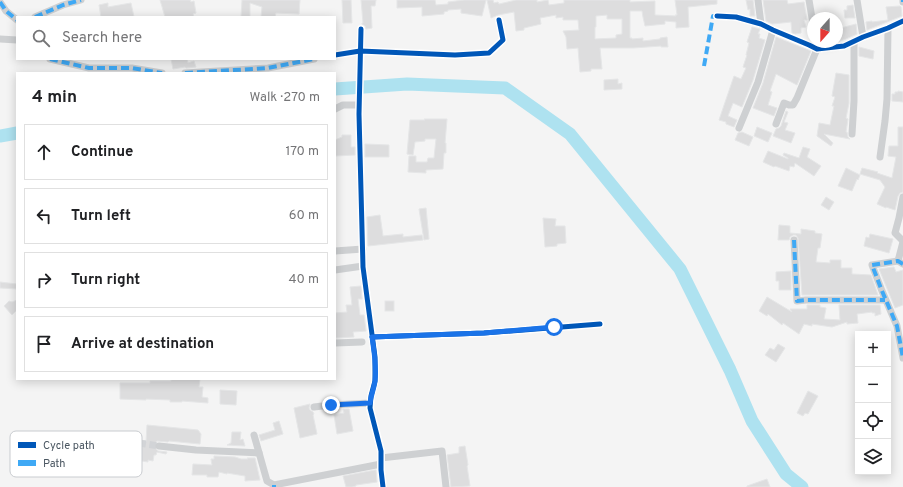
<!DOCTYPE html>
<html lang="en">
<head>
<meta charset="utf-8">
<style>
	:root { --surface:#fff; --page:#f2f2f2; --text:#202124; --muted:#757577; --line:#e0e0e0 }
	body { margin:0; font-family:Overpass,sans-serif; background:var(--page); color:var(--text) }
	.controls { position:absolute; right:12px; bottom:12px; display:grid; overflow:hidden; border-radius:0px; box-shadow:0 2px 10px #0003 }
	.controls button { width:36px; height:36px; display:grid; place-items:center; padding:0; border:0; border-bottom:1px solid var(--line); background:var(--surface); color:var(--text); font:20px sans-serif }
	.compass { position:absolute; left:807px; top:12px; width:36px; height:36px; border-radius:50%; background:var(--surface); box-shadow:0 2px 10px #0003; rotate:201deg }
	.stop { position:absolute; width:12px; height:12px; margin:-9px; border:3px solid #1a73e8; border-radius:50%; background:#fff }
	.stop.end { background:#1a73e8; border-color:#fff; box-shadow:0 1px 4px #0008 }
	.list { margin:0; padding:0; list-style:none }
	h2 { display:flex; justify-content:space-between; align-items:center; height:52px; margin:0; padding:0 16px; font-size:17px }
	h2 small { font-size:13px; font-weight:400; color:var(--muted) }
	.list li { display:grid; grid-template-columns:26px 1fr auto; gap:12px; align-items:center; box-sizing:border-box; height:56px; margin:0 8px 8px; padding:0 8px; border:1px solid var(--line); border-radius:0px }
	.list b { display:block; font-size:15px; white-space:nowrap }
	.list em { font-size:13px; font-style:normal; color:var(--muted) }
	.icon { flex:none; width:22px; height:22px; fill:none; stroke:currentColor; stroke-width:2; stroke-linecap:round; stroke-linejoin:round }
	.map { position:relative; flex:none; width:903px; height:487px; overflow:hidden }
	.search { position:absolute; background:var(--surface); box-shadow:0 2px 10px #0003; left:16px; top:16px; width:320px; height:44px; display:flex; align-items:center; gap:10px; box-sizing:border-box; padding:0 14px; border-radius:0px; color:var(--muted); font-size:15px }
	.panel { position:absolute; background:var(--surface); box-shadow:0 2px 10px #0003; left:16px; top:72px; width:320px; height:308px; border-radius:0px }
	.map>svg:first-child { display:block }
</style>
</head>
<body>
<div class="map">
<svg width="903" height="487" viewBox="0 0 903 487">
	<rect width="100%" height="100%" fill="#f4f4f4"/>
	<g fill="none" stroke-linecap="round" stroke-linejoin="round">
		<g stroke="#aee2f0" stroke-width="13">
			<polyline points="335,89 407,84 505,88 570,134 680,269 730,370 752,421 786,474 802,487"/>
			<polyline points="0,136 17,133"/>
		</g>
	</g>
	<g fill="#ddddde" stroke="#e5e6e7" fill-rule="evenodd">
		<polygon points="160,0 190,0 191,2 194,1 196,13 193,14 194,17 165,17"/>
		<polygon points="242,0 300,0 299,14 276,13 275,17 261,17 262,7 250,3 250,17 241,17"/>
		<polygon points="342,0 351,0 352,23 343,23"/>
		<polygon points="361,0 376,0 375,6 371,6 372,28 366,29 365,26 362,24 362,23 363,23"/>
		<polygon points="397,0 435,0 436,5 448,4 448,2 464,0 486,0 482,16 461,13 461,9 448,10 448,11 444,12 444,14 422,16 422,7 397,8"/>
		<path d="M487 0H493L494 3 498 2 499 4 516 0H537V2L548 0 549 5 564 3V0H630V2L655 1V15L676 16 675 15H677L675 0H717V4L688 7 689 27 676 28V22L665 21V24L645 26 643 17 642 11H630V38H632V39L643 38V41L660 39V38L667 37 668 47H661V46L633 48H600L602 69H591V71L580 72 578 48 567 49 566 37 563 31 579 30 578 20H563V17L556 18V15L540 18 541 24 524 28V30L516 31 514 12 498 15 491 18ZM607 15V19H622V34L616 35V38L595 39V27H596V16Z"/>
		<polygon points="746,0 753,0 755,16 750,16 750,9 748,10"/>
		<polygon points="763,0 787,0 788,4 804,2 807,20 804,20 806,27 801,28 801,33 795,34 792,33 791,22 772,24 766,21"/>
		<polygon points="108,3 108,7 131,3 134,17 101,17 99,5"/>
		<polygon points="853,5 855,18 845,18 844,10 847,10 847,6"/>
		<polygon points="900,6 901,7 902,16 867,30 866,22 872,21 872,22 888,20 886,7"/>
		<polygon points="856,24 857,34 846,39 837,42 837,29"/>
		<polygon points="752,27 760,29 758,34 760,34 759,38 765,40 753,80 742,107 733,103 728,116 737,120 734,127 726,124 726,122 719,120 734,76 741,79 746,68 743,67 747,55 746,55 749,43 747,42"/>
		<polygon points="776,37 811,51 797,85 776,74 770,91 772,92 768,105 777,108 774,116 753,108 763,83"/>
		<polygon points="859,47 874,51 873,59 859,56"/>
		<polygon points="171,59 187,59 188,63 194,61 196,67 186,68 185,67 173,69"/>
		<polygon points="836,73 849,75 849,103 846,118 848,119 846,132 847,132 848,137 850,139 824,134 833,143 831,146 817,136 819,123 830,125 834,106 832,106 835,97 832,96"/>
		<polygon points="618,79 618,84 622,83 622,89 604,90 604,80"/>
		<polygon points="898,91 903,92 903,102 892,101 892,94 895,94 895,92 898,92"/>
		<polygon points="786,111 788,112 784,122 788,123 785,130 795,133 791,143 773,136 776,129 779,128 781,126"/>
		<polygon points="424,119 447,119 445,143 446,143 446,153 444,153 443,169 426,170 426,173 408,172 409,156 416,156 416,162 427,162 428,158 434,158 436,139 425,139 425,141 415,142 413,155 407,154 410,120 425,120"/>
		<polygon points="757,127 772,133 768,142 754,136"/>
		<polygon points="898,127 903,127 903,192 900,193 898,196 895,210 886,207 886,208 877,204 885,187 880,180 860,174 862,168 878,172 877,173 892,178 896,157 888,156 889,146 898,146"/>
		<polygon points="742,132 753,137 749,146 735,140 738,133"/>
		<polygon points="342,135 351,135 351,147 355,147 355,155 335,156 335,140 342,137"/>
		<polygon points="365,144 389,145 389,157 365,157"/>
		<polygon points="803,147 810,149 807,157 821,166 814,176 795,163 794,167 790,166 789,171 775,166 774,167 763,162 768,151 788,159 788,158 783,155 784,153 799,158"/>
		<polygon points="846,168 860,175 858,180 857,179 852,191 838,186"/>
		<polygon points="826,197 834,202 829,210 821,205"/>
		<polygon points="426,208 429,239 424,240 419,209"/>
		<polygon points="380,215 383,236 403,234 403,237 422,235 423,240 368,246 367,217"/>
		<polygon points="543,218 556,219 555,226 565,226 566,243 557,244 557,246 545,247"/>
		<polygon points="779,225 790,226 790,233 801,234 801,229 815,231 815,233 822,234 820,248 818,248 816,262 830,263 830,260 841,260 841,268 852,268 852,274 871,275 878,295 802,295 798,238 796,235 793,235 790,237 789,240 778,240"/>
		<polygon points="870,234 893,239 889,253 864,246 866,237 869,238"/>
		<polygon points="894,267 896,272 903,270 903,305 895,308 879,269"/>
		<polygon points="791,271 791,290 779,290 779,281 776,281 776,272"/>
		<polygon points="0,282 17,284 17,289 0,288"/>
		<polygon points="361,286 362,299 358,299 360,315 364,315 366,331 353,332 354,337 335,338 335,313 347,312 346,305 352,305 350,287"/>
		<polygon points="767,297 792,312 790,309 807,309 807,305 820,305 820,307 826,308 824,319 840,320 839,305 880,305 881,314 875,316 875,313 872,313 872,312 857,314 858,323 847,324 847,322 832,327 812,324 812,326 804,324 799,334 783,323 782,325 768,314 767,316 759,311"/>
		<polygon points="17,300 17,310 12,315 4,306 9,301 12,302"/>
		<rect x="385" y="301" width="9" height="10"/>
		<polygon points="778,344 785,348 776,362 765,355 770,348 774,350"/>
		<polygon points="171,379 200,379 199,387 203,387 202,397 208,398 208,403 182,401 182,402 170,402 170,400 146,399 146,400 120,399 120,383 150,383 150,381 171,381"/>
		<polygon points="220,390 237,391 236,405 220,404"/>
		<polygon points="808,391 818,396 808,414 805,413 803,416 797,413"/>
		<polygon points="310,404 309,408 310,410 313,412 314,414 313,415 317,434 300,438 294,408"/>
		<polygon points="343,409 349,409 353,431 337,434 334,415 344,413"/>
		<polygon points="279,421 283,434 261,441 259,435 275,430 273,423"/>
		<polygon points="147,425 198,430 201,434 200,444 169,441 168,442 157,441 154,445 155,448 158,451 167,452 166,454 157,452 156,455 154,455 153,461 148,460 148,462 136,460 138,448 141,447 143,446 144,441 146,442"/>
		<polygon points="232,432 241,432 240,440 243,439 245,446 227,445 231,443"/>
		<polygon points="465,446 468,465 467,466 470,486 451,487 447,455 459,453 459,447"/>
		<polygon points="214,456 235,457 241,459 248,459 247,458 255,458 260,480 245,481 245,476 227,473 227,474 219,472 218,477 207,477 207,475 192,475 193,464 212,465 211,459 214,459"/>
		<polygon points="375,470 376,470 377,482 356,485 356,486 352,487 346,487 343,476"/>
		<polygon points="767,479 770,487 747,487 747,486"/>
	</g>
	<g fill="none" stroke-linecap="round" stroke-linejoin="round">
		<polyline stroke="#d2d4d7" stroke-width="7" stroke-dasharray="7 3.5" stroke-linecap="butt" points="139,443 159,446"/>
		<g stroke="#ced0d2" stroke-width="7">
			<polyline points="758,0 761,24"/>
			<polyline points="809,0 813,24"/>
			<polyline points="857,0 863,37"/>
			<polyline points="903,0 903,2"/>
			<polyline points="0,2 6,11 17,20"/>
			<polyline points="717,16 736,17 761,24 773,30 809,45 817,49 844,46 863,37 888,28 903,21"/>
			<polyline points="35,17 63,5 81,0"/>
			<polyline points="361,29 359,114 363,267 375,357 375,381 371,396 370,408 381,451 381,470 383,487"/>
			<polyline points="0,39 17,40"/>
			<polyline points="335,55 360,51 455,55 489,53 503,40 499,20"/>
			<polyline points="50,59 89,68 132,68 162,73"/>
			<polyline points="185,73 268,68 314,59"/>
			<polyline points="335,109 343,105 359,105"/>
			<polyline points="776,124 784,103 789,105 793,105 797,98 817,49 816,42"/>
			<polyline points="739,128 758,82 773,30"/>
			<polyline points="852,134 854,101 854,41"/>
			<polyline points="880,157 885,121 887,99 888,28"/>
			<polyline points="903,197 899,218 895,233 903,241"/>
			<polyline points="794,240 797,301 806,300 885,300"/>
			<polyline points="335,251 363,249"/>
			<polyline points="898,261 903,242"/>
			<polyline points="903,264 898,261 872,265 882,291 897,326 903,358"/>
			<polyline points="335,270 363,266"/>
			<polyline points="372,337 484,333 600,324"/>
			<polyline points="335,343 362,342"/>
			<polyline points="314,407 331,405 370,403"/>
			<polyline points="254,435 267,481 274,485 381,464"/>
			<polyline points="126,441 139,443"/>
			<polyline points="159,446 196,450 259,453"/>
			<polyline points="381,458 442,451 446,487"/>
		</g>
		<g stroke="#3fa9f5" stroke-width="4" stroke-dasharray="8 4" stroke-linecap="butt">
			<polyline points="903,0 903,2"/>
			<polyline points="0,2 6,11 17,20"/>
			<polyline points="35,17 63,5 81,0"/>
			<polyline points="50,59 89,68 132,68 162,73"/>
			<polyline points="704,66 713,16 717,16"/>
			<polyline points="185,73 268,68 314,59"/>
			<polyline points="794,240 797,301 806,300 885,300"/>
			<polyline points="903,264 898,261 872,265 882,291 897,326 903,358"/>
			<polyline points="274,485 274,487"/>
		</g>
		<g stroke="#fff" stroke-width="8">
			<g id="cycleway">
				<polyline points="717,16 736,17 761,24 773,30 809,45 817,49 844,46 863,37 888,28 903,21"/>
				<polyline points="361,29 359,114 363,267 375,357 375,381 371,396 370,408 381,451 381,470 383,487"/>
				<polyline points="335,55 360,51 455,55 489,53 503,40 499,20"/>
				<polyline points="372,337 484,333 600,324"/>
			</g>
		</g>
		<use href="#cycleway" stroke="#0057b8" stroke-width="5"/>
	</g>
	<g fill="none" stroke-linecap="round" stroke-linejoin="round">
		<path stroke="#1a73e8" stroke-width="5" d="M331 405 370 403C371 395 374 389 375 381 377 367 374 352 372 337L484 333 554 327"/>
	</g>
	<rect x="10" y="431" width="132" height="46" rx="6" fill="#fff" stroke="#c9ccd0" stroke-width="1"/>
	<rect x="18" y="442" width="18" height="6" fill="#0057b8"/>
	<rect x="18" y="460" width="18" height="6" fill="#3fa9f5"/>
	<g font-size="11" fill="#4a5661">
		<text x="43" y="449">Cycle path</text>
		<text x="43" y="467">Path</text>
	</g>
</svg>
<div class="controls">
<button>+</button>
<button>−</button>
<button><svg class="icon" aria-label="locate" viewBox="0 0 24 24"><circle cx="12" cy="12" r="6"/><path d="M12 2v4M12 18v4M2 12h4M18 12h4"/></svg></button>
<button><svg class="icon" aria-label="layers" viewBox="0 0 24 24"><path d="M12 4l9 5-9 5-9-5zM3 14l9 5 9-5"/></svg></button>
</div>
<svg class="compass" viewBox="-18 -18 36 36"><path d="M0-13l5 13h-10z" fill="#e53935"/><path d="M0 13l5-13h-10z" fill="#757577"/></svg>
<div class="stop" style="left:554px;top:327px"></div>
<div class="stop end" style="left:331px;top:405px"></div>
<div class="search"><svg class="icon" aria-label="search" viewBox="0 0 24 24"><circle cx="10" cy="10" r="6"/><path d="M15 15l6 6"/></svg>Search here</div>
<section class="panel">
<h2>4 min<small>Walk · 270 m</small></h2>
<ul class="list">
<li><svg class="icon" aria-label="ahead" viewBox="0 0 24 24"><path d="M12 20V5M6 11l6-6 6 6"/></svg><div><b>Continue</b></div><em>170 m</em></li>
<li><svg class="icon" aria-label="left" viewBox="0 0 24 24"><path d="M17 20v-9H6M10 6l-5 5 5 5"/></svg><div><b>Turn left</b></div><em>60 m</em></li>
<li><svg class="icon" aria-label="right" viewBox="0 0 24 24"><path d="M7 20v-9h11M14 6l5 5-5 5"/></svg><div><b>Turn right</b></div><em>40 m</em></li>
<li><svg class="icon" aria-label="arrive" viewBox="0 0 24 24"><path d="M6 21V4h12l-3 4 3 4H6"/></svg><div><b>Arrive at destination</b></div></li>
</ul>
</section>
</div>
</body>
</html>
